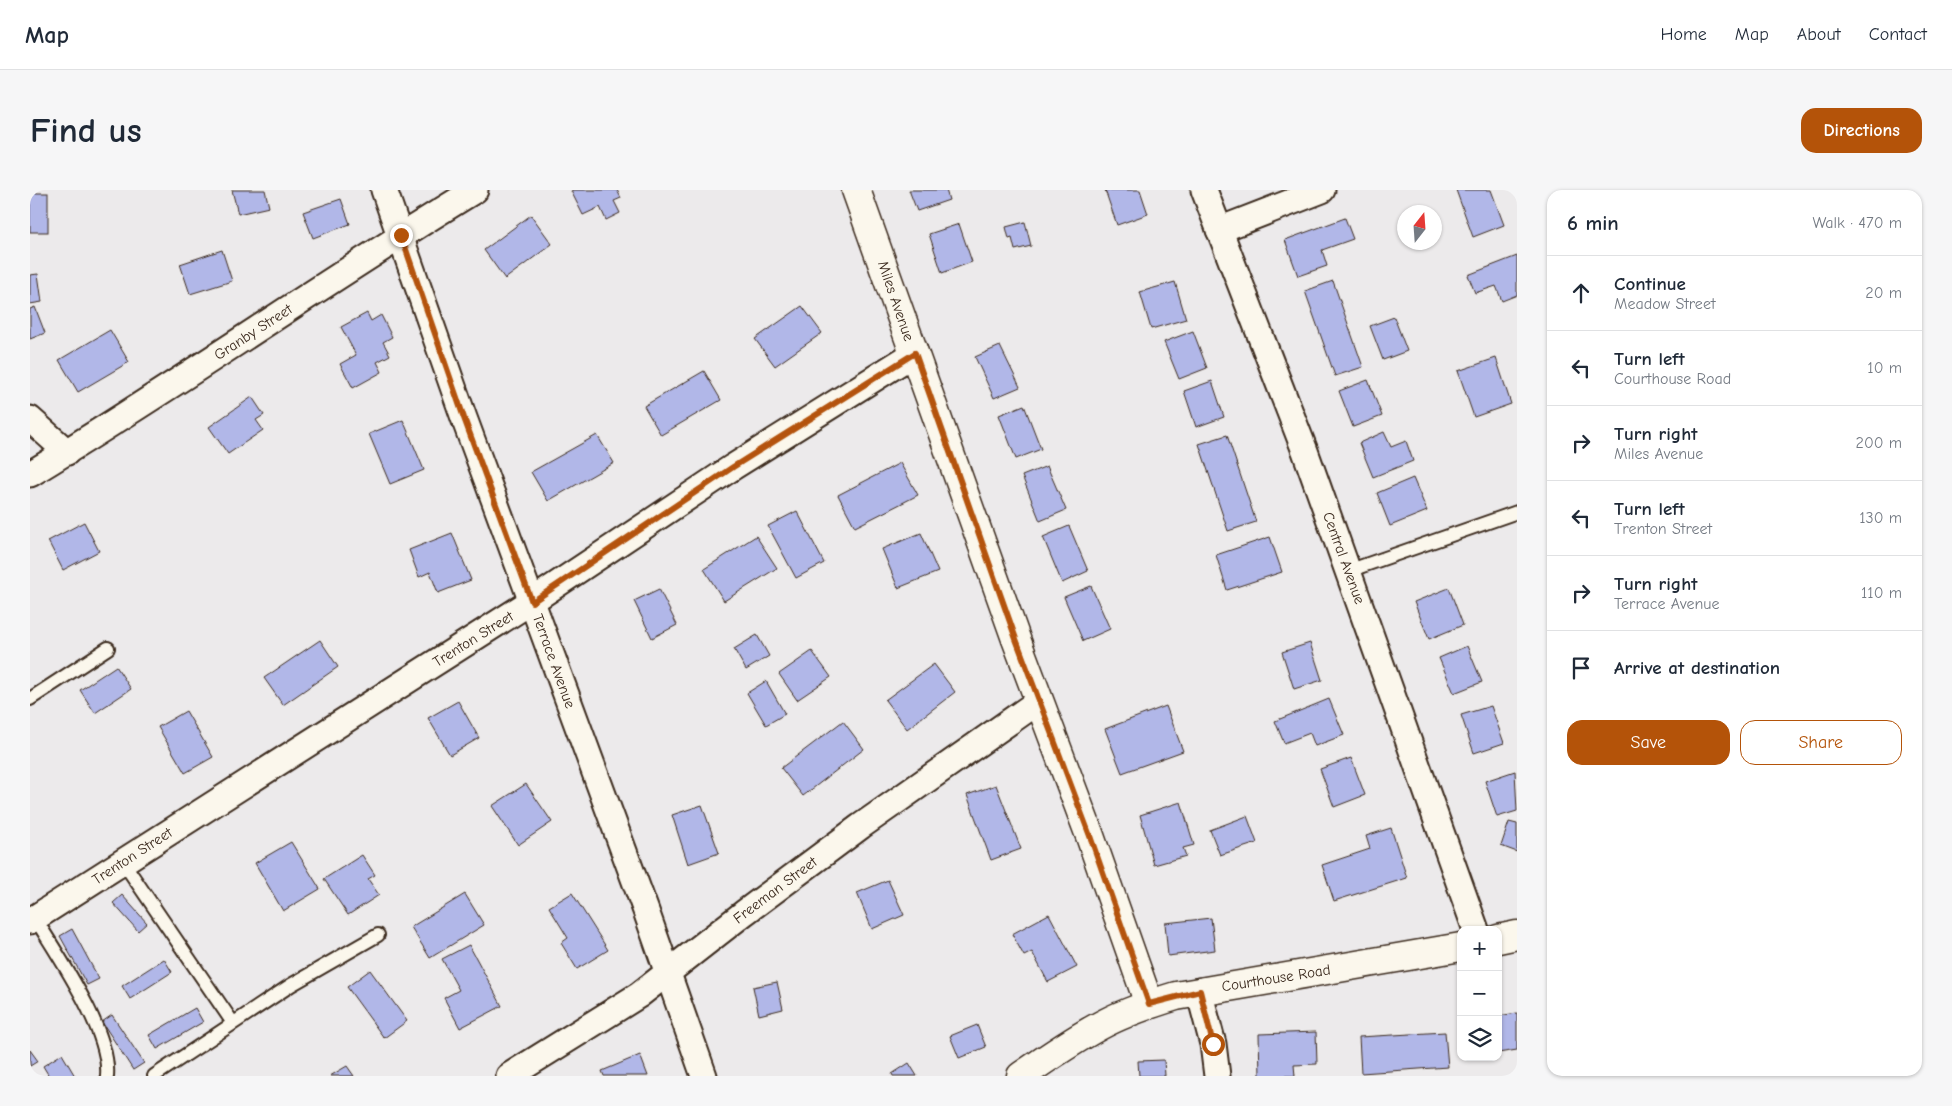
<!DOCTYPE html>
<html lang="en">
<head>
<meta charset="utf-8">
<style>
	:root { --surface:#fff; --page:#f6f6f7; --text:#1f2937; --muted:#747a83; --line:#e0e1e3; --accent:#b45309 }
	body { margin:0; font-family:"Comic Neue",sans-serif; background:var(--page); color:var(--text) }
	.controls { position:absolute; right:15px; bottom:15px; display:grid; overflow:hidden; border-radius:10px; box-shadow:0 1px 4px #0004 }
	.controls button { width:45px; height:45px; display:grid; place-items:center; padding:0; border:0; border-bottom:1px solid var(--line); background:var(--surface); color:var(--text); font:25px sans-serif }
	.compass { position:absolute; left:1367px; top:15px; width:45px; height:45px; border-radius:50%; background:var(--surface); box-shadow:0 1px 4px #0004; rotate:17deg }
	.stop { position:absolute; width:15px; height:15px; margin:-11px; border:4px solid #b45309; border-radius:50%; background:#fff }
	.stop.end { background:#b45309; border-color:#fff; box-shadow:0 1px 5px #0008 }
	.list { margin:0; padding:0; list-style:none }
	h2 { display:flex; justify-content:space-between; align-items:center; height:65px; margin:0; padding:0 20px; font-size:21px }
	h2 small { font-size:16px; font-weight:400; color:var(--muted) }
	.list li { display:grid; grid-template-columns:32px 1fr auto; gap:15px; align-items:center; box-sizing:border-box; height:75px; padding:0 20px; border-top:1px solid var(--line) }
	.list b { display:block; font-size:19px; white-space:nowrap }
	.list p { margin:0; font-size:16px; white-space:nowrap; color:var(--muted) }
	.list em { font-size:16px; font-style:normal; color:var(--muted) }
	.actions { display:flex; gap:10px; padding:15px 20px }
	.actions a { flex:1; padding:11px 0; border:1px solid var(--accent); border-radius:15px; text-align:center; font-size:18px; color:var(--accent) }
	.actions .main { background:var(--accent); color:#fff }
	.icon { flex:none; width:28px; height:28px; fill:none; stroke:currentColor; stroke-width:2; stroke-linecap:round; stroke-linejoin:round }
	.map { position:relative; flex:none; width:1487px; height:886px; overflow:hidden; border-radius:15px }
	header { display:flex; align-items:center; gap:30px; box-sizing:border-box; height:70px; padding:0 25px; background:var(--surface); border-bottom:1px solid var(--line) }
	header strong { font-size:24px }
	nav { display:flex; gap:28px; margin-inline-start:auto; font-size:18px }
	.intro { display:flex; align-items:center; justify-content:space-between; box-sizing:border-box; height:120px; padding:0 30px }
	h1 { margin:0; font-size:35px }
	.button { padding:12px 22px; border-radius:15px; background:var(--accent); color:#fff; font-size:18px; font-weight:700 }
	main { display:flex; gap:30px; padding:0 30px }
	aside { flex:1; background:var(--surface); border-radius:15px; box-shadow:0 1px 4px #0004 }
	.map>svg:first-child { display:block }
</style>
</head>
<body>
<header>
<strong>Map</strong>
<nav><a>Home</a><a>Map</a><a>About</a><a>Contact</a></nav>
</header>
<div class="intro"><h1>Find us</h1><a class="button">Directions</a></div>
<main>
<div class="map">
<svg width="1487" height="886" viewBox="0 0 1487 886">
	<rect width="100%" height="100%" fill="#eceaeb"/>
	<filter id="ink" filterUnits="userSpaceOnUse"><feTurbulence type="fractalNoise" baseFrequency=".02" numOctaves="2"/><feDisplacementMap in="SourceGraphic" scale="10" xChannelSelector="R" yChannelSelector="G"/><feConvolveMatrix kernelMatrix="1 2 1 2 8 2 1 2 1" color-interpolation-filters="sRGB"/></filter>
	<g filter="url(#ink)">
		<g fill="#b1b7e8" stroke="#3b2a1e">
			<polygon points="202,0 235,0 239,17 208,24"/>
			<polygon points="543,0 587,0 591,8 584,11 590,23 576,30 570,17 553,25 541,1"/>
			<polygon points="879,0 916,0 919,10 887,21"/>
			<polygon points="1075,0 1110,0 1118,24 1087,35"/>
			<polygon points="1426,0 1461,0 1474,35 1443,47"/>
			<rect x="0" y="3" width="18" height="39"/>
			<polygon points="311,9 320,34 283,48 273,22"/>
			<polygon points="501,25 522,54 475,89 454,60"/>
			<polygon points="1315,28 1323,49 1292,60 1297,76 1268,86 1255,50"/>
			<polygon points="995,32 1001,56 985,60 982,48 979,49 976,37"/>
			<polygon points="929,34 942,72 912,83 899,44"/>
			<polygon points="192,60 202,91 160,104 150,74"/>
			<polygon points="1487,66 1487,105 1472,111 1466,96 1445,103 1438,85"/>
			<polygon points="8,84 12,112 0,114 0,85"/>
			<polygon points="1303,91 1333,177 1305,186 1275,101"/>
			<polygon points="1145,92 1156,129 1121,139 1110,102"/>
			<polygon points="772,116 792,143 745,176 725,149"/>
			<polygon points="5,117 15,143 0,149 0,119"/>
			<polygon points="337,123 341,131 351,125 362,147 353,152 360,165 347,172 352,182 323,198 310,174 326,165 311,137"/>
			<polygon points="1364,127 1377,161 1353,170 1340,136"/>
			<polygon points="80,140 99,172 48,202 29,170"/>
			<polygon points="1163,141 1177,178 1149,189 1134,152"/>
			<polygon points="970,156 990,197 964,208 945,167"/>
			<polygon points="1466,168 1481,214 1444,227 1428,181"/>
			<polygon points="674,181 691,210 631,245 614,216"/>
			<polygon points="1338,190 1352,226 1323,237 1309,201"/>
			<polygon points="1182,191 1194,227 1166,237 1154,201"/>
			<polygon points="222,207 234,225 226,230 233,240 198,264 179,237"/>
			<polygon points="994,215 1011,259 986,269 969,225"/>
			<polygon points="373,230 394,280 360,294 339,244"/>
			<polygon points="1354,242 1361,257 1376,251 1383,271 1343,287 1329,253"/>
			<polygon points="567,245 584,273 518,311 501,282"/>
			<polygon points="1197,245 1226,332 1198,341 1169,254"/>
			<polygon points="870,273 888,305 825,337 808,305"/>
			<polygon points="1017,276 1036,320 1010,331 992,286"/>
			<polygon points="1383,288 1397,321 1360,336 1347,303"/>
			<polygon points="767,321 794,373 766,388 738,336"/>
			<polygon points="54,332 69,361 33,380 18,351"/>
			<polygon points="1039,336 1058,381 1032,393 1013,347"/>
			<polygon points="422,343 441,390 408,403 400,382 389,387 379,360"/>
			<polygon points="891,343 908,382 868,398 852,359"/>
			<polygon points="726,346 747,378 694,411 674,379"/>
			<polygon points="1240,347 1252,382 1197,400 1186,365"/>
			<polygon points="1061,396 1080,439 1053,451 1034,407"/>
			<polygon points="1419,398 1433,435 1399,449 1384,412"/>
			<polygon points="629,399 647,435 622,448 604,411"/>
			<polygon points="727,445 739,466 716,480 704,459"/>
			<polygon points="290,450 308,477 253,515 234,488"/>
			<polygon points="1280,453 1292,490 1264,499 1252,462"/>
			<polygon points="1437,456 1452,492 1424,503 1409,468"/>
			<polygon points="782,461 801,487 767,510 749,484"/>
			<polygon points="904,474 925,502 877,539 855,510"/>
			<polygon points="86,476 101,499 65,523 50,500"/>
			<polygon points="736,491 755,524 736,535 717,503"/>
			<polygon points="1299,509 1314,545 1285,556 1280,543 1254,553 1245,531"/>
			<polygon points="428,511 449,548 420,565 398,528"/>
			<polygon points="1136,516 1153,561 1092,583 1075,539"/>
			<polygon points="1461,516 1474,553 1444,563 1431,525"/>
			<polygon points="156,521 183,567 155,583 128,537"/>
			<polygon points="813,531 834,559 773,606 751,578"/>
			<polygon points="1321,568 1335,605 1304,617 1290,579"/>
			<polygon points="1485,581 1487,621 1467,627 1455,591"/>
			<polygon points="496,594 522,632 488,655 462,616"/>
			<polygon points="966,595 991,659 961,670 937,605"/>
			<polygon points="1151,612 1164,655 1153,658 1156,666 1124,675 1110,625"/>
			<polygon points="672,615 689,663 658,674 642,625"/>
			<polygon points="1217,626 1227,653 1190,665 1180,640"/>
			<polygon points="1479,632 1487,634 1487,662 1471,656"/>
			<polygon points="1361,638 1377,688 1304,711 1292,675 1340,659 1336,646"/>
			<polygon points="261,652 290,699 253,721 225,673"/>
			<polygon points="332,665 345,685 338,689 349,705 318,725 294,689"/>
			<polygon points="858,690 874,725 842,739 827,703"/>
			<polygon points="542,703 578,760 547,779 531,753 538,748 519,717"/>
			<polygon points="435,704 454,735 400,768 381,737"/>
			<polygon points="92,705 117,733 108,741 83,713"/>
			<polygon points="1019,724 1047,777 1018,792 1002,762 994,766 982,744"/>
			<polygon points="1181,728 1185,760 1138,766 1135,733"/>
			<polygon points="42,739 69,789 57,795 30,746"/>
			<polygon points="439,755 472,816 430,838 414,808 429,800 412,769"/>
			<polygon points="134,769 142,782 100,809 92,796"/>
			<polygon points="340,780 377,831 354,848 317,797"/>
			<polygon points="747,792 753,819 729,825 723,797"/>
			<polygon points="165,818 173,832 127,859 119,845"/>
			<polygon points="1487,823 1487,860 1468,863 1468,826"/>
			<polygon points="82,825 114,873 103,880 72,832"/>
			<polygon points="1431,832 1431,850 1428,833"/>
			<polygon points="947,835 956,857 929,868 920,846"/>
			<polygon points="1286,842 1287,874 1264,875 1265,886 1230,886 1229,844"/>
			<polygon points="1415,842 1418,877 1331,883 1329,847"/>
			<polygon points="0,860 8,871 0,876"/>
			<polygon points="32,864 45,886 19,886 13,876"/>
			<polygon points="610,865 618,886 574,886 572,881"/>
			<polygon points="1134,870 1135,886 1109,886 1108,871"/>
			<polygon points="879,873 887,886 863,886 862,884"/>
			<polygon points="317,876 324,886 300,886"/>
		</g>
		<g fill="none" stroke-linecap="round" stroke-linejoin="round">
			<g stroke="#3b2a1e" stroke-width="16">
				<g id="service">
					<polyline points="1318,381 1487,322"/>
					<polyline points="0,509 78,458"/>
					<polyline points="93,672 203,833"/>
					<path d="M5 728C28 766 81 842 77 886"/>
					<polyline points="124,886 261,795 348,745"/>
				</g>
			</g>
			<g stroke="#3b2a1e" stroke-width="29">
				<g id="minor">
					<polyline points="354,0 434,228 616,721 674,886"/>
					<polyline points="1174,0 1275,261 1446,740"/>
					<polyline points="1189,40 1292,0"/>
					<polyline points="0,229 37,262"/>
					<path d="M0 284C151 193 295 91 445 0"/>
					<polyline points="0,731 502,411 703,277 885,163"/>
					<polyline points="1169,801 1183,854 1187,886"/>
					<polyline points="479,886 609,805 714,723 831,636 1009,511"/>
				</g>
			</g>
			<g stroke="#3b2a1e" stroke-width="31">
				<g id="tertiary">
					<polyline points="826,0 986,449 1060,646 1119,814"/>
					<polyline points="1468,749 1487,745"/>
					<path d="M991 886C1019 867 1047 847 1077 832 1099 821 1123 813 1146 806L1431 757"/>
				</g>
			</g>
			<use href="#service" stroke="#fbf7ec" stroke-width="12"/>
			<use href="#minor" stroke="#fbf7ec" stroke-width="25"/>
			<use href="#tertiary" stroke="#fbf7ec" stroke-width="28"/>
		</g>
	</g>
	<g fill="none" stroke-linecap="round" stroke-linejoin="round" filter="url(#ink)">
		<polyline stroke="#b45309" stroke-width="6" points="371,45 434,228 502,412 703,277 885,163 986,449 1060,646 1119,814 1170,801 1183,854"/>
	</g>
	<g text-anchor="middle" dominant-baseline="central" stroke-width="4" stroke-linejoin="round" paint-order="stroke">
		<g font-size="15" fill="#3b2a1e" stroke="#fbf7ec">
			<text transform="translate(866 111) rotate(71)">Miles Avenue</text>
			<text transform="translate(223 142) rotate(-33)">Granby Street</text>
			<text transform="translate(1314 368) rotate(70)">Central Avenue</text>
			<text transform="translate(443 449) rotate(-32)">Trenton Street</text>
			<text transform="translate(524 471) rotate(70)">Terrace Avenue</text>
			<text transform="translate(102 666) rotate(-33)">Trenton Street</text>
			<text transform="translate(745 700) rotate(-37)">Freeman Street</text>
			<text transform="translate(1246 788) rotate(-9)">Courthouse Road</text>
		</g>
	</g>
</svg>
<div class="controls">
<button>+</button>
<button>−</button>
<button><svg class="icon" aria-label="layers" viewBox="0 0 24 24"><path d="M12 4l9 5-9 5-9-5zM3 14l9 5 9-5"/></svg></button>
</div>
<svg class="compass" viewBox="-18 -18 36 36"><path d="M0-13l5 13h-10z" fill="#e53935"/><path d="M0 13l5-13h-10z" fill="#747a83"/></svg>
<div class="stop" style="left:1183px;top:854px"></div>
<div class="stop end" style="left:371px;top:45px"></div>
</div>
<aside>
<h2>6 min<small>Walk · 470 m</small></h2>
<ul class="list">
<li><svg class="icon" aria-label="ahead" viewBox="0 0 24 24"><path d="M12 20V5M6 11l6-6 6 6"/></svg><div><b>Continue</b><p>Meadow Street</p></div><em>20 m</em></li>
<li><svg class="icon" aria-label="left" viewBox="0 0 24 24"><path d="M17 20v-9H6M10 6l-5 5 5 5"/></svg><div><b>Turn left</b><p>Courthouse Road</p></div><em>10 m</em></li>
<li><svg class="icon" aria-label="right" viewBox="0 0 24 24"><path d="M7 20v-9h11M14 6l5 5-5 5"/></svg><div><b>Turn right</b><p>Miles Avenue</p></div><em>200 m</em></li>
<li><svg class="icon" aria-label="left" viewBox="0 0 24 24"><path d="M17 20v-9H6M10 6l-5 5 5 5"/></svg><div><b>Turn left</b><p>Trenton Street</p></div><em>130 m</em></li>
<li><svg class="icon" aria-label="right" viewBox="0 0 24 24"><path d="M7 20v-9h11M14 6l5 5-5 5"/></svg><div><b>Turn right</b><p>Terrace Avenue</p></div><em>110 m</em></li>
<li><svg class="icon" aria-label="arrive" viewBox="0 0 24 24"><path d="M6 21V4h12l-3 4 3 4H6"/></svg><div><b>Arrive at destination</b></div></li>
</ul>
<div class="actions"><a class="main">Save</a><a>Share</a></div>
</aside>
</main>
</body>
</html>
